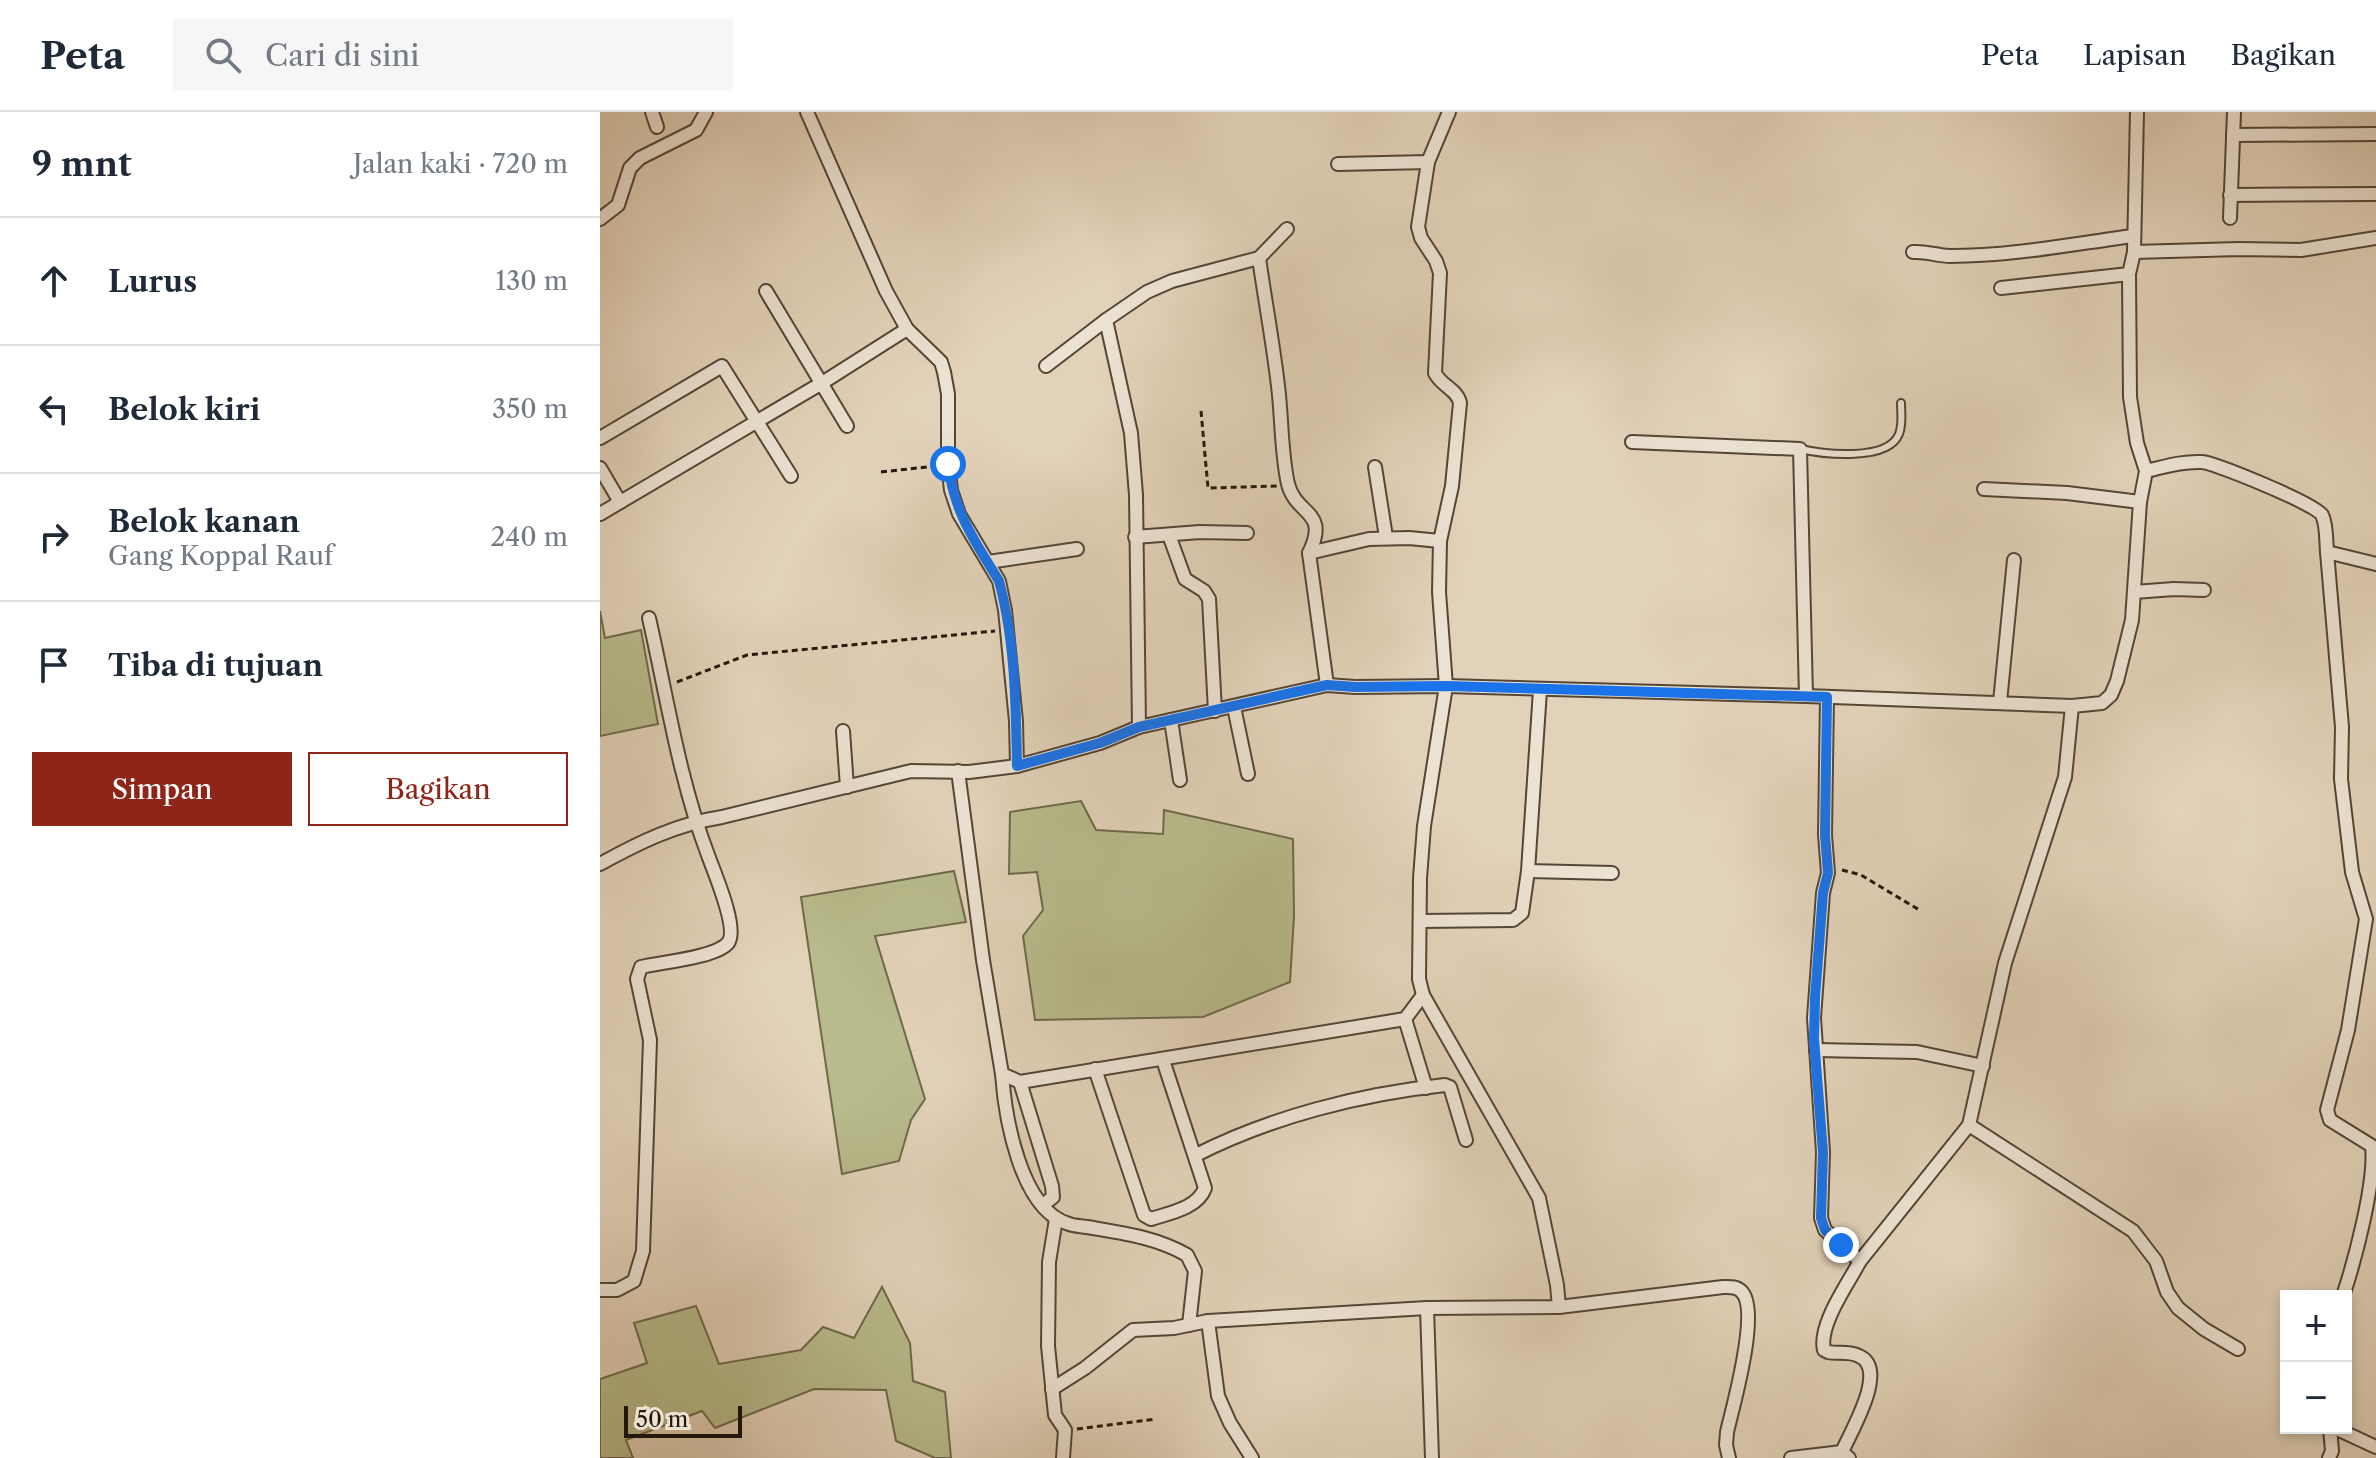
<!DOCTYPE html>
<html lang="id">
<head>
<meta charset="utf-8">
<style>
	:root { --surface:#fff; --page:#f6f6f7; --text:#1f2937; --muted:#747a83; --line:#e0e1e3; --accent:#8f2418 }
	body { margin:0; font-family:"Libre Caslon Text",serif; background:var(--page); color:var(--text) }
	.controls { position:absolute; right:24px; bottom:24px; display:grid; overflow:hidden; border-radius:0px; box-shadow:0 4px 12px #0003 }
	.controls button { width:72px; height:72px; display:grid; place-items:center; padding:0; border:0; border-bottom:2px solid var(--line); background:var(--surface); color:var(--text); font:40px sans-serif }
	.scale { position:absolute; left:24px; bottom:20px; width:118px; box-sizing:border-box; padding-left:8px; border:4px solid #24180a; border-top:0; font-size:22px; line-height:28px; white-space:nowrap; color:#24180a; -webkit-text-stroke:6px #ece2d2; paint-order:stroke }
	.stop { position:absolute; width:24px; height:24px; margin:-18px; border:6px solid #1a73e8; border-radius:50%; background:#fff }
	.stop.end { background:#1a73e8; border-color:#fff; box-shadow:0 2px 8px #0008 }
	.list { margin:0; padding:0; list-style:none }
	h2 { display:flex; justify-content:space-between; align-items:center; height:104px; margin:0; padding:0 32px; font-size:34px }
	h2 small { font-size:26px; font-weight:400; color:var(--muted) }
	.list li { display:grid; grid-template-columns:52px 1fr auto; gap:24px; align-items:center; box-sizing:border-box; height:128px; padding:0 32px; border-top:2px solid var(--line) }
	.list b { display:block; font-size:30px; white-space:nowrap }
	.list p { margin:0; font-size:26px; white-space:nowrap; color:var(--muted) }
	.list em { font-size:26px; font-style:normal; color:var(--muted) }
	.actions { display:flex; gap:16px; padding:24px 32px }
	.actions a { flex:1; padding:18px 0; border:2px solid var(--accent); border-radius:0px; text-align:center; font-size:28px; color:var(--accent) }
	.actions .main { background:var(--accent); color:#fff }
	.icon { flex:none; width:44px; height:44px; fill:none; stroke:currentColor; stroke-width:2; stroke-linecap:round; stroke-linejoin:round }
	.map { position:relative; flex:none; width:1776px; height:1346px; overflow:hidden }
	header { display:flex; align-items:center; gap:48px; box-sizing:border-box; height:112px; padding:0 40px; background:var(--surface); border-bottom:2px solid var(--line) }
	header strong { font-size:38px }
	nav { display:flex; gap:44px; margin-inline-start:auto; font-size:28px }
	.search { width:560px; height:72px; background:var(--page); display:flex; align-items:center; gap:20px; box-sizing:border-box; padding:0 28px; border-radius:0px; color:var(--muted); font-size:30px }
	main { display:flex }
	aside { flex:1; background:var(--surface) }
	.map>svg:first-child { display:block }
</style>
</head>
<body>
<header>
<strong>Peta</strong>
<div class="search"><svg class="icon" aria-label="search" viewBox="0 0 24 24"><circle cx="10" cy="10" r="6"/><path d="M15 15l6 6"/></svg>Cari di sini</div>
<nav><a>Peta</a><a>Lapisan</a><a>Bagikan</a></nav>
</header>
<main>
<aside>
<h2>9 mnt<small>Jalan kaki · 720 m</small></h2>
<ul class="list">
<li><svg class="icon" aria-label="ahead" viewBox="0 0 24 24"><path d="M12 20V5M6 11l6-6 6 6"/></svg><div><b>Lurus</b></div><em>130 m</em></li>
<li><svg class="icon" aria-label="left" viewBox="0 0 24 24"><path d="M17 20v-9H6M10 6l-5 5 5 5"/></svg><div><b>Belok kiri</b></div><em>350 m</em></li>
<li><svg class="icon" aria-label="right" viewBox="0 0 24 24"><path d="M7 20v-9h11M14 6l5 5-5 5"/></svg><div><b>Belok kanan</b><p>Gang Koppal Rauf</p></div><em>240 m</em></li>
<li><svg class="icon" aria-label="arrive" viewBox="0 0 24 24"><path d="M6 21V4h12l-3 4 3 4H6"/></svg><div><b>Tiba di tujuan</b></div></li>
</ul>
<div class="actions"><a class="main">Simpan</a><a>Bagikan</a></div>
</aside>
<div class="map">
<svg width="1776" height="1346" viewBox="0 0 1776 1346">
	<rect width="100%" height="100%" fill="#e2d2b9"/>
	<filter id="stains"><feTurbulence type="fractalNoise" baseFrequency=".0025" numOctaves="4"/><feColorMatrix values="0 0 0 0 .2 0 0 0 0 .09 0 0 0 0 .02 0 0 0 .5 -.17"/></filter>
	<radialGradient id="worn" r=".72"><stop offset=".6" stop-color="#630" stop-opacity="0"/><stop offset="1" stop-color="#630" stop-opacity=".3"/></radialGradient>
	<g fill="#b8bb8c" stroke="#6e6a4b" stroke-width="2">
		<polygon points="0,499 5,526 41,518 58,612 0,624"/>
		<polygon points="481,689 496,718 563,722 564,698 693,727 694,804 690,870 603,905 435,908 423,824 443,798 437,760 409,762 410,700"/>
		<polygon points="354,759 366,810 275,824 325,987 311,1008 299,1049 242,1062 201,785"/>
		<polygon points="282,1175 310,1231 313,1269 345,1280 351,1346 335,1346 296,1329 286,1278 214,1277 115,1316 102,1299 26,1328 33,1346 0,1346 0,1267 47,1251 34,1211 96,1194 119,1252 201,1238 223,1215 254,1226"/>
	</g>
	<g fill="none" stroke-linecap="round" stroke-linejoin="round">
		<g stroke="#544636" stroke-width="10">
			<path id="lane" d="M1200 337C1223 342 1288 350 1299 322 1303 313 1301 300 1301 291"/>
		</g>
		<g stroke="#544636" stroke-width="16">
			<g id="street">
				<polyline points="52,0 57,15"/>
				<polyline points="207,0 286,179 307,217 341,250 344,260 348,282 348,352 351,378 359,402 399,469 405,498 416,609 417,654"/>
				<path d="M849 0 828 50 818 115 821 126 836 149 840 161 835 261C841 274 857 277 860 291L852 374 840 429 839 480 846 574 824 714 820 766 819 867 823 883 939 1086 957 1173 959 1195"/>
				<polyline points="1633,23 1776,22"/>
				<polyline points="738,52 828,50"/>
				<polyline points="1630,83 1776,82"/>
				<polyline points="1630,106 1634,0"/>
				<polyline points="0,107 18,93 30,56 40,46 96,18 106,0"/>
				<path d="M1313 140C1326 139 1338 144 1350 144 1411 144 1473 132 1533 124"/>
				<polyline points="1534,140 1639,137 1701,138 1776,126"/>
				<path d="M659 146C665 188 673 231 678 274 682 305 681 341 688 372 696 404 730 398 709 441L727 573"/>
				<polyline points="1401,176 1529,162"/>
				<polyline points="166,179 247,314"/>
				<polyline points="506,208 547,180 572,169 659,146 687,117"/>
				<polyline points="446,254 506,208 531,321 536,383 539,615"/>
				<polyline points="0,326 122,254 191,364"/>
				<polyline points="1032,330 1200,337 1206,584"/>
				<polyline points="775,355 786,425"/>
				<polyline points="0,356 20,390"/>
				<path d="M1546 359C1564 355 1582 349 1602 350 1615 351 1718 393 1722 403 1727 413 1726 429 1727 440L1776 452"/>
				<polyline points="1384,377 1467,381 1540,390"/>
				<polyline points="0,402 222,271 307,217"/>
				<polyline points="569,423 585,467 604,479 609,487 615,599"/>
				<polyline points="535,425 600,420 647,421"/>
				<path d="M1727 440 1742 615 1741 667 1752 760 1766 807 1748 918 1727 998 1730 1008 1772 1034C1776 1069 1755 1148 1743 1184"/>
				<polyline points="709,441 769,427 809,426 840,429"/>
				<polyline points="388,450 477,437"/>
				<polyline points="1534,480 1574,477 1604,478"/>
				<path d="M1227 585 1225 723 1228 761 1223 781 1214 906 1223 1040 1221 1106 1225 1118 1260 1149C1248 1172 1218 1213 1224 1238L1228 1240C1238 1242 1249 1239 1259 1244 1289 1257 1251 1319 1242 1340L1235 1346"/>
				<polyline points="1400,590 1414,448"/>
				<polyline points="1472,594 1465,665 1405,851 1369,1013 1533,1119 1556,1149 1567,1180 1578,1196 1604,1217 1638,1237"/>
				<polyline points="634,595 648,662"/>
				<polyline points="571,608 580,668"/>
				<polyline points="243,619 247,675"/>
				<polyline points="358,659 383,848 402,962 420,970 805,907 823,883"/>
				<path d="M0 752C40 730 77 712 122 705L311 659 369 660 417 654 500 631 539 615 727 573 755 575 846 574 1206 584 1472 594 1502 591 1511 583 1517 569 1532 508 1540 390 1546 359 1537 331 1530 285 1529 162 1534 140 1537 0"/>
				<polyline points="928,759 1012,761"/>
				<polyline points="820,809 913,808 922,801 928,759 940,578"/>
				<polyline points="805,907 826,976"/>
				<polyline points="1216,938 1317,940 1383,954"/>
				<path d="M495 957 544 1103 551 1107C570 1101 598 1096 605 1076L563 948"/>
				<path d="M402 962C405 1004 420 1098 469 1112 474 1114 481 1114 487 1115 522 1121 555 1125 587 1143L595 1159 589 1213"/>
				<polyline points="420,970 452,1074 453,1085 443,1093"/>
				<path d="M596 1043C671 1005 760 982 845 973L850 975 866 1028"/>
				<polyline points="456,1107 449,1150 448,1234 455,1303 465,1318 463,1346"/>
				<polyline points="1260,1149 1369,1013"/>
				<path d="M0 1178H17L34 1169 43 1139 50 928 37 867 41 855 46 854C65 850 116 845 128 831 139 817 114 760 108 743 79 667 67 585 49 506"/>
				<polyline points="608,1209 618,1284 630,1311 652,1346"/>
				<polyline points="452,1277 485,1256 533,1218 574,1216 608,1209 827,1196"/>
				<polyline points="1735,1316 1776,1335"/>
				<path d="M832 1346 827 1196 959 1195 1123 1175C1129 1175 1136 1174 1141 1179 1161 1197 1133 1294 1127 1320L1126 1333 1129 1346"/>
				<polyline points="1191,1346 1242,1340 1249,1346"/>
				<polyline points="1729,1346 1732,1339 1730,1316"/>
			</g>
		</g>
		<g stroke="#24180a" stroke-width="3" stroke-dasharray="6 4" stroke-linecap="butt">
			<polyline points="601,299 608,376 677,374"/>
			<polyline points="281,360 336,354"/>
			<polyline points="77,570 147,543 395,519"/>
			<polyline points="1242,758 1261,763 1321,799"/>
			<polyline points="477,1317 556,1307"/>
		</g>
		<use href="#lane" stroke="#ece2d2" stroke-width="6"/>
		<use href="#street" stroke="#ece2d2" stroke-width="12"/>
	</g>
	<g fill="none" stroke-linecap="round" stroke-linejoin="round">
		<path stroke="#1a73e8" stroke-width="10" d="M348 352C354 400 374 428 399 469 415 527 416 593 417 654L500 631 539 615 727 573 755 575 846 574 1227 585 1225 723 1228 761 1223 781 1215 886 1214 927 1223 1040 1221 1106 1225 1118 1241 1133"/>
	</g>
	<rect width="100%" height="100%" filter="url(#stains)"/>
	<rect width="100%" height="100%" fill="url(#worn)"/>
</svg>
<div class="controls">
<button>+</button>
<button>−</button>
</div>
<div class="scale">50 m</div>
<div class="stop" style="left:348px;top:352px"></div>
<div class="stop end" style="left:1241px;top:1133px"></div>
</div>
</main>
</body>
</html>
